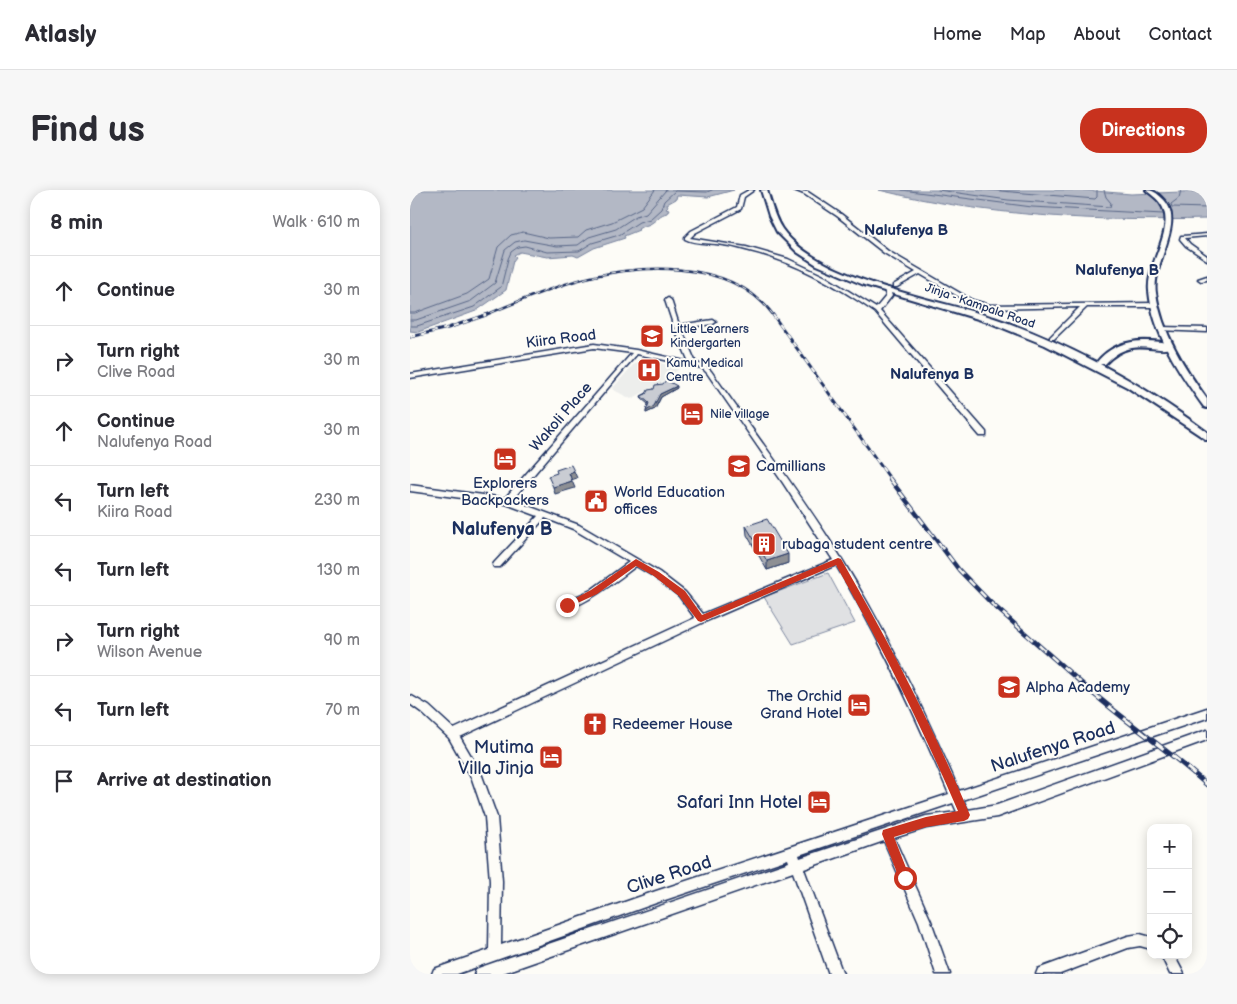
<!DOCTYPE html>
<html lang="en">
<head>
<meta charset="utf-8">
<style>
	:root { --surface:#fff; --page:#f7f7f7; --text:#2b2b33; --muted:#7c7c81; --line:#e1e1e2; --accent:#c8321e }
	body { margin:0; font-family:"Balsamiq Sans",sans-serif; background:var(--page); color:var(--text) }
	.controls { position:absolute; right:15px; bottom:15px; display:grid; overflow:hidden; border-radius:10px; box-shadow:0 2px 12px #0003 }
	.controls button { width:45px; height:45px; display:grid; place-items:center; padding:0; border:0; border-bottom:1px solid var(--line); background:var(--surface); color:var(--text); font:25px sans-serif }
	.stop { position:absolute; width:15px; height:15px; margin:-11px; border:4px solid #c8321e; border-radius:50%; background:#fff }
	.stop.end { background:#c8321e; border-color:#fff; box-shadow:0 1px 5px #0008 }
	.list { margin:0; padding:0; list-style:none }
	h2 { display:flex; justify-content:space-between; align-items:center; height:65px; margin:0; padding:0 20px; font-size:21px }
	h2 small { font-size:16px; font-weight:400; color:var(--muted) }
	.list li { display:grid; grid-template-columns:32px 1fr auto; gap:15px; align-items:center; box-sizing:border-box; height:70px; padding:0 20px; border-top:1px solid var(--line) }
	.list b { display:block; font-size:19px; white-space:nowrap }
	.list p { margin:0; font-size:16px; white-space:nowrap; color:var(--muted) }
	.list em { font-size:16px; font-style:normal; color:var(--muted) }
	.icon { flex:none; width:28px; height:28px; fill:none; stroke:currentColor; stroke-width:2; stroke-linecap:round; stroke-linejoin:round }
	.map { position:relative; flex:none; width:797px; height:784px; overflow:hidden; border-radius:20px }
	header { display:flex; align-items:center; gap:30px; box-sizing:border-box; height:70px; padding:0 25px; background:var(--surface); border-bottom:1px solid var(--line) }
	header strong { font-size:24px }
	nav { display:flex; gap:28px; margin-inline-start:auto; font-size:18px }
	.intro { display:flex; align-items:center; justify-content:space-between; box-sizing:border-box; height:120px; padding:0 30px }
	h1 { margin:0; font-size:35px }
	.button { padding:12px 22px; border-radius:20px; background:var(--accent); color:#fff; font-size:18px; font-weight:700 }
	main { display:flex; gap:30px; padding:0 30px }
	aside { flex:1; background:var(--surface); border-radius:20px; box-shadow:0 2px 12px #0003 }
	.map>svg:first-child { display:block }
</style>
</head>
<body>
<header>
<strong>Atlasly</strong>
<nav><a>Home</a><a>Map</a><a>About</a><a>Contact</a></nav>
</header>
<div class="intro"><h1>Find us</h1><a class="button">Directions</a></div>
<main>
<aside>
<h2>8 min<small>Walk · 610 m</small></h2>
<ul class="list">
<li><svg class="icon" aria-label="ahead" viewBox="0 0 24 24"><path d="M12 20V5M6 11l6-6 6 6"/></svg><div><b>Continue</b></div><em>30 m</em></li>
<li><svg class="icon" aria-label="right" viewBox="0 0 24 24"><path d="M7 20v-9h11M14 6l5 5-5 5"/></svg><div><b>Turn right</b><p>Clive Road</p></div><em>30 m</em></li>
<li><svg class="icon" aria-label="ahead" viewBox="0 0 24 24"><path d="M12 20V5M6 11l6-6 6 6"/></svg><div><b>Continue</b><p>Nalufenya Road</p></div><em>30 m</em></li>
<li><svg class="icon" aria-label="left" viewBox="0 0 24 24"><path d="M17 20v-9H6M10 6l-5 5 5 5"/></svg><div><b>Turn left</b><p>Kiira Road</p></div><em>230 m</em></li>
<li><svg class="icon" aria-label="left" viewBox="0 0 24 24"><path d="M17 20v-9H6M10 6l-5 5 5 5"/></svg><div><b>Turn left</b></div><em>130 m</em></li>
<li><svg class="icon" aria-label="right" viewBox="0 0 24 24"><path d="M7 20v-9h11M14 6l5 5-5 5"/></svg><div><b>Turn right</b><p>Wilson Avenue</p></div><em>90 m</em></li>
<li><svg class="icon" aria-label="left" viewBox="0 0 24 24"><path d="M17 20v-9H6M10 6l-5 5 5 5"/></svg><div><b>Turn left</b></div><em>70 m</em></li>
<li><svg class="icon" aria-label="arrive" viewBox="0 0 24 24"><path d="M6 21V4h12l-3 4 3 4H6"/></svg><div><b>Arrive at destination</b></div></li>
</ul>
</aside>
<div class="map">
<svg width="797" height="784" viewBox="0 0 797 784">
	<rect width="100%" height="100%" fill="#fdfcf7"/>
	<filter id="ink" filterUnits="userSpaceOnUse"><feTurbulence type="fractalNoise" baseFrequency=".02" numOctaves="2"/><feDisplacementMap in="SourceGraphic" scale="10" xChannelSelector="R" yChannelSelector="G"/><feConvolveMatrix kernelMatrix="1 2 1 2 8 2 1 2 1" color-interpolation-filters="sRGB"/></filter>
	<g filter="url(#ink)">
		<polygon fill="#edeeec" points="232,170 271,177 253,192 221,209 202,199 223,175"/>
		<polygon fill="#e0e1e3" stroke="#7e88a0" points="418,383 445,433 383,454 354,407"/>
		<g fill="#b3b8c5" stroke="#76819c">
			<path d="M0 0H324L298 7 267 5 266 9 257 14 258 16 256 18 259 19 257 23C249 25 249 28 243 32 239 36 233 35 228 39L229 40 214 46 215 48 184 58 168 67 163 65 137 67 110 62 104 65 106 67 103 71 96 100 66 121 8 142 0 141Z"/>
			<path d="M469 0H673L721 4 797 1V29C688 32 575 26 469 0Z"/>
		</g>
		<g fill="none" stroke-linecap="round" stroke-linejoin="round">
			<g stroke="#586687" stroke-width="1">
				<polyline points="492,0 622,17 753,24"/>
				<polyline points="528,0 598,10 700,17 701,13 696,7 694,0"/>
				<polyline points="579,0 685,9 687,7 687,0"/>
				<polyline points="771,0 769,8 761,14 762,17 797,18"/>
				<polyline points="0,123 5,123 57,104 79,89 88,57 101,45 113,42 139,48 168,47 176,40 202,32 232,17 245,0"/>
				<polyline points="0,130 6,130 61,111 85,93 95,60 105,52 114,50 147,56 168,55 179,47 206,39 226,26 236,23 256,0"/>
				<polyline points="0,136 7,136 64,117 91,97 98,69 101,62 108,57 115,56 137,62 169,61 182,53 209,45 229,32 240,29 251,19 254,11 265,1 297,2 302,0"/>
			</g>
			<g stroke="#1b2f5e" stroke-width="3">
				<g id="minor">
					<path d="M339 0H344L334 7 331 19 285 43 280 48 336 57 378 69 416 87 466 118 476 106 474 99 479 98 482 106 470 121 576 242V246H570L465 122C426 95 383 71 336 60 326 57 316 55 306 54 296 53 284 54 275 49V47L281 41 327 17 330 5Z"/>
					<polygon points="384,0 398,2 431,24 478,61 562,110 580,115 745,113 748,115 745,117 677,117 644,149 640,149 640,147 670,117 580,119 558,112 510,84 487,97 483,97 483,95 506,82 474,63 427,26 394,4"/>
					<polygon points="797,44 797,46 775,48 780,54 797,66 797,70 776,56 770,49 771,46 773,46"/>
					<polygon points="797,86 797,90 791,91 788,89"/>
					<path d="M258 108 261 110 269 135 303 130 306 132 303 134 271 138 286 173 296 176 301 181C345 244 392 305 433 371 478 444 515 522 549 601L797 518V528L553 610 558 620 587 615 797 540V550L587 627 516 638 484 648 521 731 540 784H526L509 732 474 651 394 679 433 784H419L383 682 90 784H64L66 779 71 777 379 672 378 669 246 713 47 784H22L24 779 79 760 80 691 75 627 62 589 39 548 11 522 0 514V505L19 516 44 539 285 428 269 406 243 386 226 376C213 386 169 421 154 418L152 415 154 412 181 400 219 372 163 339 135 328 90 377H84L83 375 84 373 128 326 96 314 0 301V295L95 308 222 163 184 158 0 188V184L184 154 226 160 279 172 264 137 255 110ZM227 164 292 178 297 183 373 293 423 370 293 424 275 402 249 382 169 335 102 310ZM426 375C470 448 506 526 539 604L246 701 91 755 92 691 87 627 71 583 50 547 294 432ZM543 613 547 622 516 626 390 668 389 665Z"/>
					<polygon points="750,137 797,138 797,142 748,140 748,138"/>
					<polygon points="730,744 741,747 741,759 730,756 718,758 650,784 626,784 628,779 633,777 718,746"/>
					<polygon points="751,765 764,765 774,784 760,784"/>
				</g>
			</g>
			<g stroke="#1b2f5e" stroke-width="4">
				<path id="major" d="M736 0C743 0 747 3 752 8 778 31 741 73 746 103 752 143 774 177 797 209V218L794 217C769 182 743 144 739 101 736 72 768 37 750 13 747 8 740 4 736 0Z"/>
			</g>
			<g stroke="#1b2f5e" stroke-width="4">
				<path id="highway" d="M351 0H357C361 13 364 27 372 39 409 91 525 108 584 128 620 140 655 156 688 173L687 172C705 149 735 148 762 154L763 156C748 167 724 143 695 174H690C728 194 763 217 797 242V250L717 197 635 155 578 132 454 95 407 75 387 62 367 42 359 26Z"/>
			</g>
			<use href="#minor" fill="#fdfcf7" fill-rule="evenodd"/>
			<use href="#major" fill="#fdfcf7" fill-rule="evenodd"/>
			<use href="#highway" fill="#fdfcf7" fill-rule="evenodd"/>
			<g stroke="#1b2f5e" stroke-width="2.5">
				<path id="rail-far3" d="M73 126C102 114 132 101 162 92 224 73 322 67 364 126"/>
			</g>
			<g stroke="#1b2f5e" stroke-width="3">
				<g id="rail-far2">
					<polyline points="363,125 481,290"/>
					<polyline points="0,147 38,138 76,125"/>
				</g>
			</g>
			<g stroke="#1b2f5e" stroke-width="4.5">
				<polyline id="rail-far1" points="480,289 549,380 581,413 685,505"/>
			</g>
			<g stroke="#1b2f5e" stroke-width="5">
				<path id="rail" d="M683 503C720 535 761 562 797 595"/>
			</g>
			<use href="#rail-far3" stroke="#fdfcf7" stroke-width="1" stroke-dasharray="4.5" stroke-linecap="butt"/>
			<use href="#rail-far2" stroke="#fdfcf7" stroke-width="2" stroke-dasharray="5.5" stroke-linecap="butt"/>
			<use href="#rail-far1" stroke="#fdfcf7" stroke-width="2.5" stroke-dasharray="8" stroke-linecap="butt"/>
			<use href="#rail" stroke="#fdfcf7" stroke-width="3" stroke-dasharray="10" stroke-linecap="butt"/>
		</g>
		<g fill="#adafb5" stroke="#1b2f5e">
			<polygon points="267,198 251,207 245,219 236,223 238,214 232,209 231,206 244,199"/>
			<polygon points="336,336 378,373 357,380 337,345"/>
		</g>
		<g fill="#8d8f94" stroke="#1b2f5e">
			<polygon points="267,196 267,198 251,207 245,219 236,223 236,221 250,204"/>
			<polygon points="164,281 167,288 161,290 159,283"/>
			<polygon points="162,291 165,298 145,304 143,297"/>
			<polygon points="378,364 378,373 357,380 357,371"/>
		</g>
		<g fill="#c9ccd3" stroke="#1b2f5e">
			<polygon points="256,190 267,196 250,204 244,216 236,221 239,213 231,206 236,204 238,200 244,199 245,195 253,194"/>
			<polygon points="161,275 164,281 159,283 162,291 143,297 138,286 147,283 146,280"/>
			<polygon points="357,329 378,364 357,371 336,336"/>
		</g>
	</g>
	<path fill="#c8321e" d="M428 368 431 369C479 452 523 537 560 625L558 629 554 631 516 637 484 647 500 688 499 692 495 694 491 692 489 688 472 644 473 640 516 627 548 621C512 537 471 455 426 375L291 432 288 431 269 406 244 386 226 376 187 404 157 418 153 415 181 400 226 369 249 382 275 401 292 425Z"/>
	<defs>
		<g id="school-square" transform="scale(1.25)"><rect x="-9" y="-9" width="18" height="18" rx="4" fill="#c8321e" stroke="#fdfcf7"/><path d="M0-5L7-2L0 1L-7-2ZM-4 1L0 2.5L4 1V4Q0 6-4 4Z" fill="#fff"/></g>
		<g id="hospital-square" transform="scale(1.25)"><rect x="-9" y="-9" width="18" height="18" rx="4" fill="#c8321e" stroke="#fdfcf7"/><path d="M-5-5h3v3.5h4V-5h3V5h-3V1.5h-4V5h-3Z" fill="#fff"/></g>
		<g id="hotel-square" transform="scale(1.25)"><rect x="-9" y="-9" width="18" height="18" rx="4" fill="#c8321e" stroke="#fdfcf7"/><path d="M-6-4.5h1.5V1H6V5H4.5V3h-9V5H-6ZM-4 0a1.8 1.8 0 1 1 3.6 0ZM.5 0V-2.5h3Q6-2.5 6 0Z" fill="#fff"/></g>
		<g id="civic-square" transform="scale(1.25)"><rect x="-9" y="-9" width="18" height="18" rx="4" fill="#c8321e" stroke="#fdfcf7"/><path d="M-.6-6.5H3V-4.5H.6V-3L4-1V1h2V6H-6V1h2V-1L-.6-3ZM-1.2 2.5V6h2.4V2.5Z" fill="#fff"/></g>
		<g id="building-square" transform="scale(1.25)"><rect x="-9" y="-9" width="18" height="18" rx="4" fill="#c8321e" stroke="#fdfcf7"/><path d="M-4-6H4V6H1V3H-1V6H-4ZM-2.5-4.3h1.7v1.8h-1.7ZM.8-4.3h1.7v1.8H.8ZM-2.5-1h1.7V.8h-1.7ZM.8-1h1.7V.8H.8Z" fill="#fff"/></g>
		<g id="church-square" transform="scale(1.25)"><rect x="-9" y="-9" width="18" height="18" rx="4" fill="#c8321e" stroke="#fdfcf7"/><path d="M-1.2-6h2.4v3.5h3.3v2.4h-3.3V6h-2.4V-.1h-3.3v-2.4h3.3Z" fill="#fff"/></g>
	</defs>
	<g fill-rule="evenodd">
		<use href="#school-square" x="242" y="146"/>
		<use href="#hospital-square" x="239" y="180"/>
		<use href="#hotel-square" x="282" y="224"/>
		<use href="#hotel-square" x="95" y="269"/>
		<use href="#school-square" x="329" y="276"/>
		<use href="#civic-square" x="186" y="311"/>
		<use href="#building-square" x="354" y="354"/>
		<use href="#school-square" x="599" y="497"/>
		<use href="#hotel-square" x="449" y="515"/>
		<use href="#church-square" x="185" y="534"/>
		<use href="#hotel-square" x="141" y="567"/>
		<use href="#hotel-square" x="409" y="612"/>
	</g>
	<g text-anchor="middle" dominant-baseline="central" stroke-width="4" stroke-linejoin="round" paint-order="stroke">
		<g font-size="12" fill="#1b2f5e" stroke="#fdfcf7">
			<text transform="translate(570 116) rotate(19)">Jinja - Kampala Road</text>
		</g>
		<g font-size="12" fill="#1b2f5e" stroke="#fdfcf7" text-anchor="start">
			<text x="260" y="139">Little Learners<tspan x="260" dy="14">Kindergarten</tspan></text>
			<text x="256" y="173">Kamu Medical<tspan x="256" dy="14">Centre</tspan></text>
			<text x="300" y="224">Nile village</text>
		</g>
		<g font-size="15" font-weight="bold" fill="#1b2f5e" stroke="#fdfcf7">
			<text x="496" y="40">Nalufenya B</text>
			<text x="707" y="80">Nalufenya B</text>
			<text x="522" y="184">Nalufenya B</text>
		</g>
		<g font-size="15" fill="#1b2f5e" stroke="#fdfcf7">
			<text transform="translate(151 149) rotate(-7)">Kiira Road</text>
			<text transform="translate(151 227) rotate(-49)">Wakoli Place</text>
		</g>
		<g font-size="15" fill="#1b2f5e" stroke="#fdfcf7" text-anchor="start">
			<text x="346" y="276">Camillians</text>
			<text x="95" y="293" text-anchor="middle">Explorers<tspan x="95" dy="17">Backpackers</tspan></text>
			<text x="204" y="302">World Education<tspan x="204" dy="17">offices</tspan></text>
			<text x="372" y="354">rubaga student centre</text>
			<text x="616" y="497">Alpha Academy</text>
			<text x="432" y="506" text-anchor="end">The Orchid<tspan x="432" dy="17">Grand Hotel</tspan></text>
			<text x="202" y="534">Redeemer House</text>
		</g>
		<g font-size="18" font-weight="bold" fill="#1b2f5e" stroke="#fdfcf7">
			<text x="92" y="339">Nalufenya B</text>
		</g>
		<g font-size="18" fill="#1b2f5e" stroke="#fdfcf7" text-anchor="end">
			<text x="124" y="557">Mutima<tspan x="124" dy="21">Villa Jinja</tspan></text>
			<text x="392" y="612">Safari Inn Hotel</text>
		</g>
		<g font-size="18" fill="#1b2f5e" stroke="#fdfcf7">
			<text transform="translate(643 557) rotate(-18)">Nalufenya Road</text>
			<text transform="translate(259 685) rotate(-18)">Clive Road</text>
		</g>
	</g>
</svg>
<div class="controls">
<button>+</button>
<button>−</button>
<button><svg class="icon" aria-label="locate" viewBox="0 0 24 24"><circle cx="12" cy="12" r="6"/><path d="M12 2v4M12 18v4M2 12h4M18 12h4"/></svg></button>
</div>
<div class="stop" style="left:495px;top:688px"></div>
<div class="stop end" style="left:157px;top:415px"></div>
</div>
</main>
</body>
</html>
